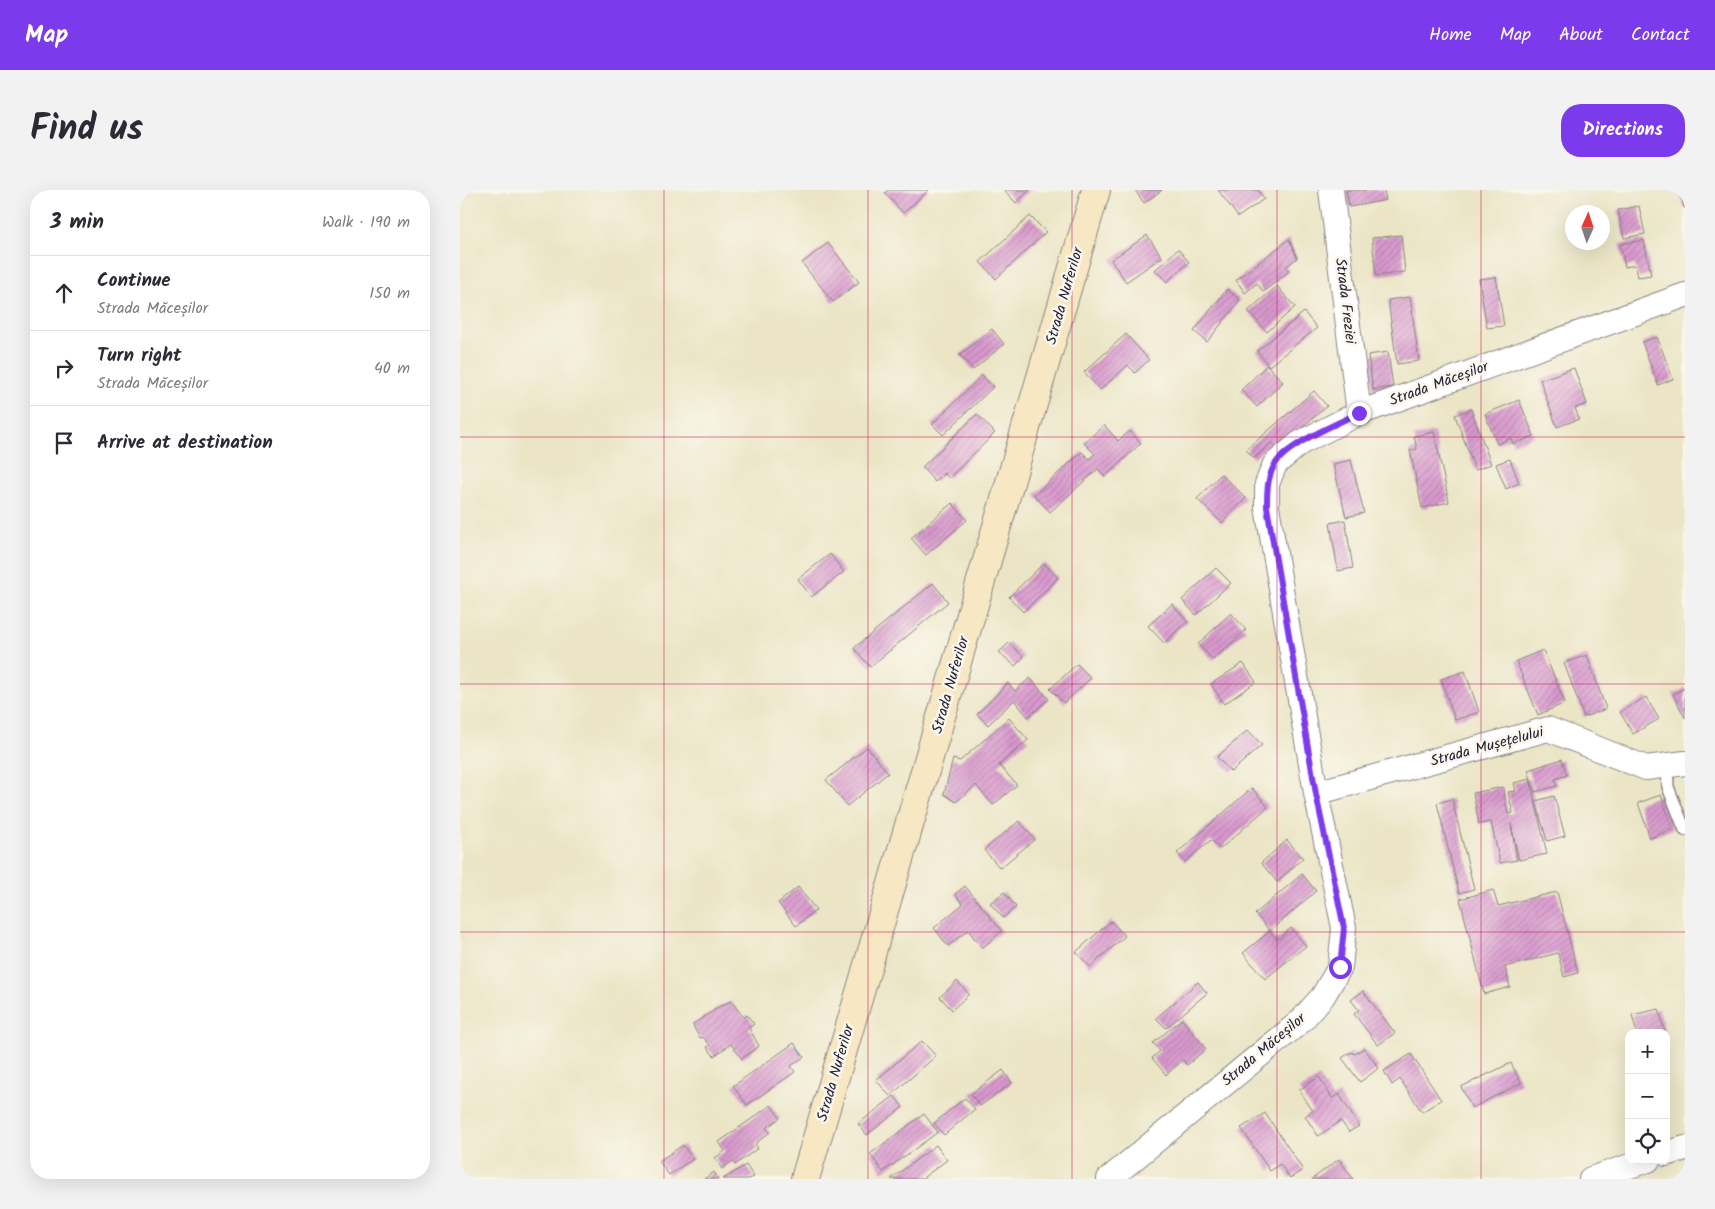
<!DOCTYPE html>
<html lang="en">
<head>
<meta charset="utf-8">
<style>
	:root { --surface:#fff; --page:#f2f2f3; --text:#2b2b33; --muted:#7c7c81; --line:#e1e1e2; --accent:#7c3aed }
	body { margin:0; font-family:Kalam,sans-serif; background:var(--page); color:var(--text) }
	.controls { position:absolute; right:15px; bottom:15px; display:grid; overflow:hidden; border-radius:10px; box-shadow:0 5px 20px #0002 }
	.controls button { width:45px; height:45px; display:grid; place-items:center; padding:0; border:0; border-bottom:1px solid var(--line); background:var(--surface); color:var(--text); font:25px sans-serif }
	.compass { position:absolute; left:1105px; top:15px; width:45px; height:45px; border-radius:50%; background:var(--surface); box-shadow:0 5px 20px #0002; rotate:3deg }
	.stop { position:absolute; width:15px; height:15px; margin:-11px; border:4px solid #7c3aed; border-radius:50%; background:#fff }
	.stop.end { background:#7c3aed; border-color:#fff; box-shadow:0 1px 5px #0008 }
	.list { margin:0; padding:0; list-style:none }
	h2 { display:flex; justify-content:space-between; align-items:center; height:65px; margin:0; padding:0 20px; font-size:21px }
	h2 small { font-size:16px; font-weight:400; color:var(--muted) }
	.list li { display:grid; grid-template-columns:32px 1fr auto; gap:15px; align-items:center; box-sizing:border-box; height:75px; padding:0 20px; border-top:1px solid var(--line) }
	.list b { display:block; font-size:19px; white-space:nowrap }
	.list p { margin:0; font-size:16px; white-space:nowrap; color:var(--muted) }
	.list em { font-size:16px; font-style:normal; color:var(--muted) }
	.icon { flex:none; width:28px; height:28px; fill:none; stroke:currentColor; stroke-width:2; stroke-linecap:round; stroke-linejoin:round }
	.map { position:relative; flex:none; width:1225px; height:989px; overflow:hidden; border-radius:20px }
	header { display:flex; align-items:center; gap:30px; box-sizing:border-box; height:70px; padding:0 25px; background:var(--accent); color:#fff }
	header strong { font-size:24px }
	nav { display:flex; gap:28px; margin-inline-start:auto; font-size:18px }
	.intro { display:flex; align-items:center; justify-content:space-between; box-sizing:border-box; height:120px; padding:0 30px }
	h1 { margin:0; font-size:35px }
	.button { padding:12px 22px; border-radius:20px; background:var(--accent); color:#fff; font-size:18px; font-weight:700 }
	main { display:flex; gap:30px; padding:0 30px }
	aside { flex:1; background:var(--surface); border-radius:20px; box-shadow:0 5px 20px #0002 }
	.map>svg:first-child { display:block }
</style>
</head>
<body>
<header>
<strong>Map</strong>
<nav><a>Home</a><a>Map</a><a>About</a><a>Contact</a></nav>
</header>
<div class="intro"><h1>Find us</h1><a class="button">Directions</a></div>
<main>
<aside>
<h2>3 min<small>Walk · 190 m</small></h2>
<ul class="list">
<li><svg class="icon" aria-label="ahead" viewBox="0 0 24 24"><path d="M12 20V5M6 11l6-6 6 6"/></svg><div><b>Continue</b><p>Strada Măceșilor</p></div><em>150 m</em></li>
<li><svg class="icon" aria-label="right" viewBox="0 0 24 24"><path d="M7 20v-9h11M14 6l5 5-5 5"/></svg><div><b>Turn right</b><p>Strada Măceșilor</p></div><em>40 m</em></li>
<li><svg class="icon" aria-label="arrive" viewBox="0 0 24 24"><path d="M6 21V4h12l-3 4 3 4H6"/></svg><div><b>Arrive at destination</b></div></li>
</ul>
</aside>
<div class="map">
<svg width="1225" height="989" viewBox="0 0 1225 989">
	<defs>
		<pattern id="building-hatch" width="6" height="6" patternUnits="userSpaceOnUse" patternTransform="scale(1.25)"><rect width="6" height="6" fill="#d999ce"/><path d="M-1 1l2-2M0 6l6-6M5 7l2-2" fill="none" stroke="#b07ca8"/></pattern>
	</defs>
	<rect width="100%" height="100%" fill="#fbf7ec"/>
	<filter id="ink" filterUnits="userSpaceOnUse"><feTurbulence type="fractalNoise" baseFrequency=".02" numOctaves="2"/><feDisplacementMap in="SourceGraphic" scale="10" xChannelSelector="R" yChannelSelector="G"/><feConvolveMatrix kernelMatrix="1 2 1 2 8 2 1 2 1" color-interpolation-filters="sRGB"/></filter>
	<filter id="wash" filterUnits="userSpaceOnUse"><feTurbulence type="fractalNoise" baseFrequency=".0096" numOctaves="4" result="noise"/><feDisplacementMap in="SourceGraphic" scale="20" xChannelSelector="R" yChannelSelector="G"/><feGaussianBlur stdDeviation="1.12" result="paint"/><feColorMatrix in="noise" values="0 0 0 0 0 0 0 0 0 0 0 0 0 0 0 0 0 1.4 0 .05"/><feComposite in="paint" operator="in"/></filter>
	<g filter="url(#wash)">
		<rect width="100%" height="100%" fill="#ebe5c6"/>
		<g id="blocks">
			<g fill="url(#building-hatch)">
				<polygon points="428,0 469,0 443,23 425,3"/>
				<polygon points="544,0 570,0 556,13"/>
				<polygon points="675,0 702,0 684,13"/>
				<polygon points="758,0 798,0 804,9 778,27"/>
				<polygon points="886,0 924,0 926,10 889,17"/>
				<polygon points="1220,0 1225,0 1225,18 1224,18"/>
				<polygon points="1179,16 1185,44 1164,48 1158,20"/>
				<polygon points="570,26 586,42 536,89 520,72"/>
				<polygon points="687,45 702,67 666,92 651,70"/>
				<polygon points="941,45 945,82 916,86 912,48"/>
				<polygon points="829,49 837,68 826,77 829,81 803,102 797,93 785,103 776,90"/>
				<polygon points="1184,50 1191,85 1178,87 1175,75 1165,77 1160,54"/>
				<polygon points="368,53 399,92 373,112 342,73"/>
				<polygon points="718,59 729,72 707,92 695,80"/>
				<polygon points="1036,87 1044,136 1027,138 1019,89"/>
				<polygon points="817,96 835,117 807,142 788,121"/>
				<polygon points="767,99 780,110 747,152 734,141"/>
				<polygon points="950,107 959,171 937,174 928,110"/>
				<polygon points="844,122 857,138 809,176 797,161"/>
				<polygon points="532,139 544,154 513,180 500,165"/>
				<polygon points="666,144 689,170 675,183 668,175 640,200 624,182"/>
				<polygon points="1197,147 1213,189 1198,195 1182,152"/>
				<polygon points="928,162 933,197 913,200 908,165"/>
				<polygon points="807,175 823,192 797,217 781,200"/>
				<polygon points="1114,178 1127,214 1115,218 1119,229 1097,237 1080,190"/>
				<polygon points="522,185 533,197 483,245 472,234"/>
				<polygon points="854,201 867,216 817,259 812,252 794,268 786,260"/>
				<polygon points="1059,210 1074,246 1053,254 1051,248 1037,254 1025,224"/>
				<polygon points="1011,219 1031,274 1015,280 995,225"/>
				<polygon points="517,224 535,243 489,288 484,283 475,292 462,277"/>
				<polygon points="644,235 658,251 670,241 681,253 645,287 638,279 590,322 574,305 622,262 629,269 635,264 624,253"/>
				<polygon points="974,242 989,312 962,318 950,260 957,259 954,246"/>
				<polygon points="1050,269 1059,293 1046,299 1036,274"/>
				<polygon points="891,270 904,323 886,327 873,274"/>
				<polygon points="761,284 786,308 762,333 737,309"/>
				<polygon points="492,313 507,330 466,365 451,348"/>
				<polygon points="885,330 893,378 878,381 870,333"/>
				<polygon points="370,364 384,382 351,407 338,389"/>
				<polygon points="584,373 598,388 563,422 549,407"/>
				<polygon points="756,378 771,393 736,425 722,410"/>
				<polygon points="473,393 488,412 410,477 394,458"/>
				<polygon points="712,414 727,431 704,453 688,436"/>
				<polygon points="771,423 786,440 753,470 738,454"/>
				<polygon points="549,453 564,467 555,476 539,462"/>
				<polygon points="1083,460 1105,513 1078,525 1056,471"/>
				<polygon points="1127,465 1146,519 1124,527 1104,473"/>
				<polygon points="783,473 796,492 764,514 751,494"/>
				<polygon points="617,474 631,488 604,513 590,499"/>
				<polygon points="1005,481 1019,522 995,530 981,489"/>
				<polygon points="570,488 589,509 568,527 554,510 528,535 517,524 548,493 555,501"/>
				<polygon points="1225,498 1225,528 1213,504"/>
				<polygon points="1186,507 1199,529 1173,544 1160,522"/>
				<polygon points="549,528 568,550 539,575 557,595 533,615 516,595 496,612 484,604 493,569 500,571"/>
				<polygon points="788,540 802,555 771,582 757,567"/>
				<polygon points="407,557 428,583 387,616 366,590"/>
				<polygon points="1102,569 1107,585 1095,589 1097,596 1075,602 1068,580"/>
				<polygon points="1070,589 1087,664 1059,670 1051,634 1057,670 1040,673 1031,632 1019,634 1013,603 1043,597 1048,624 1053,623 1048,602 1056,601 1054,593"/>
				<polygon points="792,598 808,617 760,659 751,650 725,672 717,663"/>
				<polygon points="1201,605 1213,639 1190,648 1178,613"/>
				<polygon points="1094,606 1105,646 1087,651 1076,611"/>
				<polygon points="992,609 1014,699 999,703 977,613"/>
				<polygon points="559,631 575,649 540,678 524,660"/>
				<polygon points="827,650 843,668 817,692 801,673"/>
				<polygon points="842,684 856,701 810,741 795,724"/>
				<polygon points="505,696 542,741 522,758 508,740 488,756 474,738 503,714 495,704"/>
				<polygon points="338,697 356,720 336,736 318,713"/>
				<polygon points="1033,700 1038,716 1097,702 1118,783 1104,787 1098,763 1045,777 1050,797 1024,804 1000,709"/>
				<polygon points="544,702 556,717 543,728 530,713"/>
				<polygon points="651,731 665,746 630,777 616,762"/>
				<polygon points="831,738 846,756 805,789 783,763 810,741 817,750"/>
				<polygon points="497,791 509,804 492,820 480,807"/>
				<polygon points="738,792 747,803 706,838 696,828"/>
				<polygon points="903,801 935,843 918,855 894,824 899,820 891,810"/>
				<polygon points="271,811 284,828 287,825 294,834 289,838 299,856 282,869 271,854 254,866 247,857 250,855 243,847 240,848 234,838 233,834 255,820 254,819"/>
				<polygon points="1199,819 1205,843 1177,843 1172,825"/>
				<polygon points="722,829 746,859 727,875 723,870 706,885 692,868 700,861 693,853"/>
				<polygon points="462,851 476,866 430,906 416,890"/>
				<polygon points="334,853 344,867 331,876 335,882 287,915 273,896"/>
				<polygon points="904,858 919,878 900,892 882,868 891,862 895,864"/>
				<polygon points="951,864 981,910 962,922 940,889 932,895 924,881"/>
				<polygon points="1051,873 1061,893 1012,918 1001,897"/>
				<polygon points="543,880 552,893 520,916 511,904"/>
				<polygon points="859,887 872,908 879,904 899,936 889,942 881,931 858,946 845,926 853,921 839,900"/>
				<polygon points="434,906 443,917 407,945 398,934"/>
				<polygon points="505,908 515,919 484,945 474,933"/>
				<polygon points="311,915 320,928 306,938 310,942 295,954 298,958 275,975 273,971 262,979 255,968 265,961 259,952"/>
				<polygon points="805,923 843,980 830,988 820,974 810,981 781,938"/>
				<polygon points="464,924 478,942 423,982 410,964"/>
				<polygon points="223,955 233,969 209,985 199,971"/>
				<polygon points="476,955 487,970 464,987 465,989 431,989"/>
				<polygon points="879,969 893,989 852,989"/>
				<polygon points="286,975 294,987 289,989 263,989"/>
				<polygon points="254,982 258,989 244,989"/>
			</g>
		</g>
	</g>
	<g filter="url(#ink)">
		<use href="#blocks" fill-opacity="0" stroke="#868480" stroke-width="1"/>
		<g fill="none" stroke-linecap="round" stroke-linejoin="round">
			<g stroke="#868480" stroke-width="14">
				<polyline id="service" points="1207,575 1208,597 1225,640"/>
			</g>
			<g stroke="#868480" stroke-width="26">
				<g id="minor">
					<polyline points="871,0 899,223"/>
					<polyline points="856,603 1088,539 1186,578 1225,573"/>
					<polyline points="1206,964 1225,958"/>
					<polyline points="649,989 841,831 863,806 880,777 884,738 856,603 807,317 807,294 815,274 840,253 899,223 1225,105"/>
					<polyline points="1131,989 1188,970"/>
				</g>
			</g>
			<g stroke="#868480" stroke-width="30">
				<polyline id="secondary" points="345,989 636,0"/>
			</g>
			<use href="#service" stroke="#fff" stroke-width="11"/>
			<use href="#minor" stroke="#fff" stroke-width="24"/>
			<use href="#secondary" stroke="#f7e8c3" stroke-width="28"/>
		</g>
	</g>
	<g fill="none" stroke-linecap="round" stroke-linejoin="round" filter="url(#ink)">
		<path stroke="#7c3aed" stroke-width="6" d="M880 777 884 738 856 604 807 317C807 302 807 289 814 276 825 255 878 233 899 223"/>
	</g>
	<path fill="none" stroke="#c2185b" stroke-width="1" stroke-opacity="0.55" d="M204 0V989M408 0V989M612 0V989M817 0V989M1021 0V989M0 247H1225M0 494H1225M0 742H1225"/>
	<g text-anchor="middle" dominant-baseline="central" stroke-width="5" stroke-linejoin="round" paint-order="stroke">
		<g font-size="15" fill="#22223b" stroke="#fbf7ec">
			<text transform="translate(605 106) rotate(-74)">Strada Nuferilor</text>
			<text transform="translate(885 111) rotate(83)">Strada Freziei</text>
			<text transform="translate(979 194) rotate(-20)">Strada Măceșilor</text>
			<text transform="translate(491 495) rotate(-74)">Strada Nuferilor</text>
			<text transform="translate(1027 557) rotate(-15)">Strada Mușețelului</text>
			<text transform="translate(804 860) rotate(-40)">Strada Măceșilor</text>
			<text transform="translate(376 883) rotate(-74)">Strada Nuferilor</text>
		</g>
	</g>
</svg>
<div class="controls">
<button>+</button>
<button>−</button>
<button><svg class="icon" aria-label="locate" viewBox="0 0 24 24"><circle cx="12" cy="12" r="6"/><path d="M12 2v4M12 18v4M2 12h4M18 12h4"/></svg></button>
</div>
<svg class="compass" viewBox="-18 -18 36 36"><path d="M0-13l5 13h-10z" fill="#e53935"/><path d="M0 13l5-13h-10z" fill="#7c7c81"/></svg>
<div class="stop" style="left:880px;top:777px"></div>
<div class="stop end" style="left:899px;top:223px"></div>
</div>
</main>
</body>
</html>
